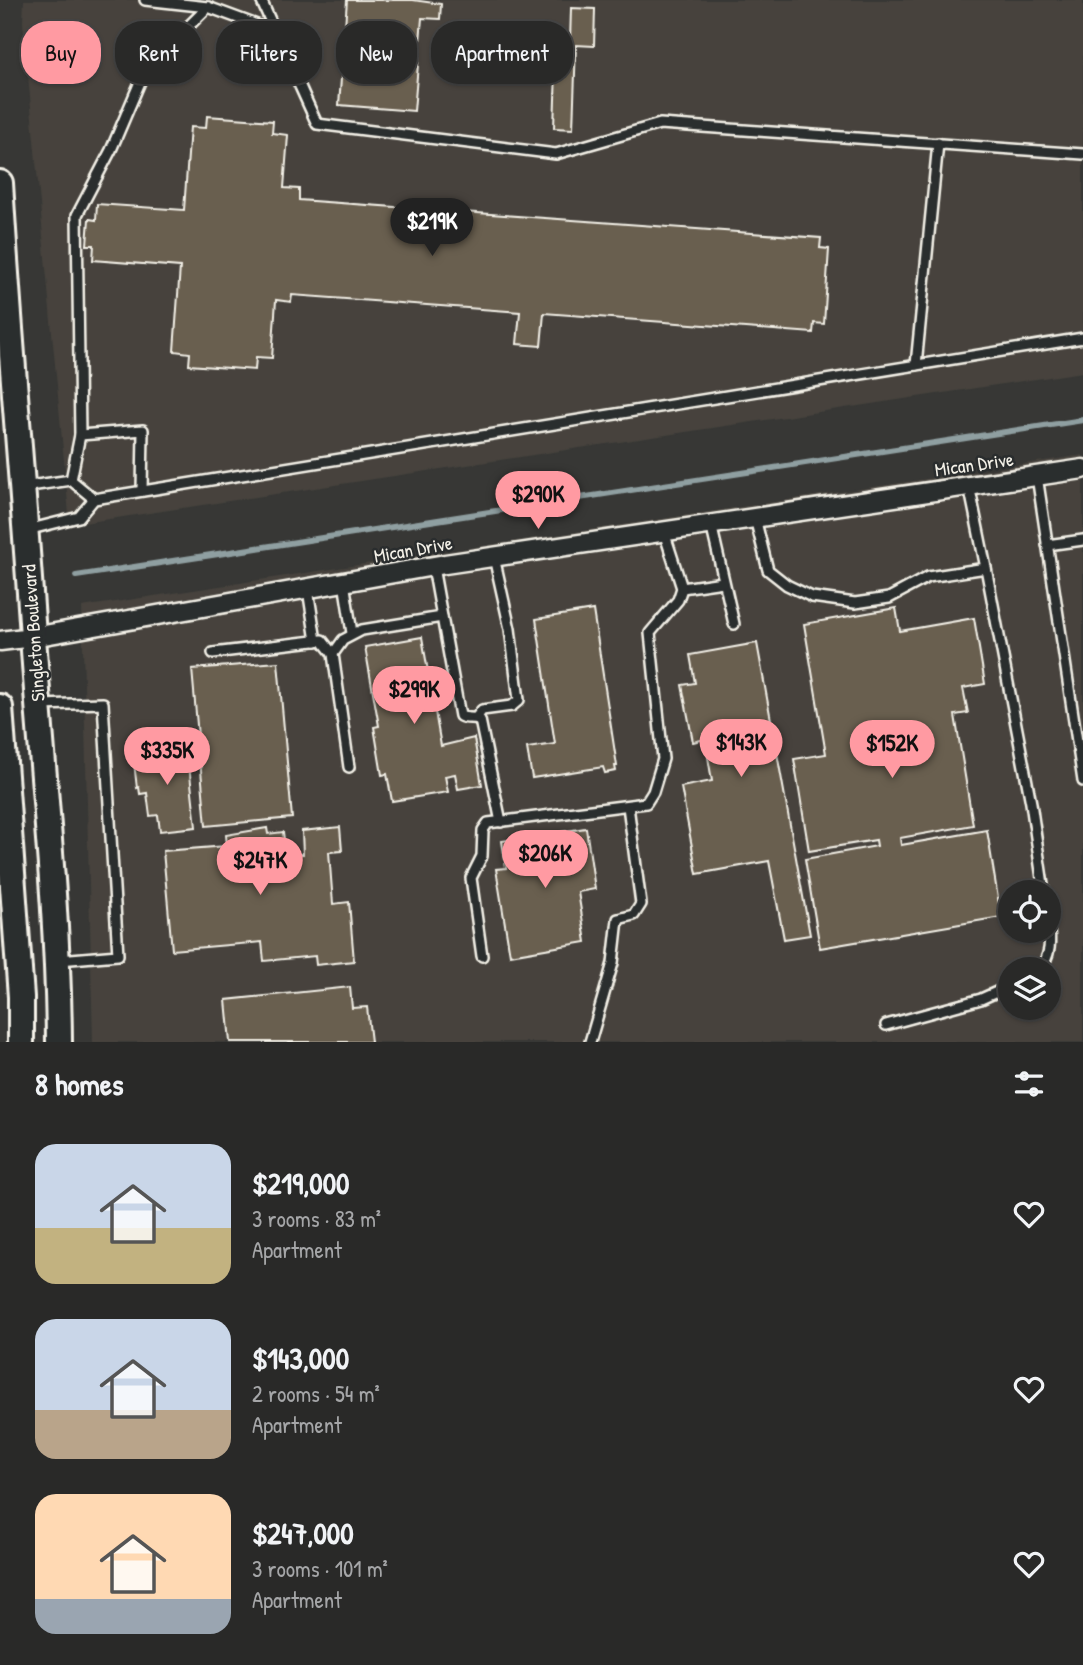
<!DOCTYPE html>
<meta charset="utf-8">
<style>
body{margin:0;font-family:"Patrick Hand",sans-serif;background:#353534;color:#f1f3f6;height:100vh;display:flex;flex-direction:column;font-size:26px;white-space:nowrap}
*{box-sizing:border-box;margin:0}
p{font-size:23px;color:#a5a6a8}
.icon{flex:none;width:38px;height:38px;fill:none;stroke:currentColor;stroke-width:2;stroke-linecap:round;stroke-linejoin:round}
.map{position:relative;height:1042px;overflow:hidden}
.details{display:flex;flex-direction:column;background:#292928;flex:1}
.details>*{flex:none}
.guide{position:absolute;left:21px;top:21px;width:700px;height:63px;display:flex;gap:14px}
.tools{position:absolute;left:998px;top:880px;display:grid;gap:14px}
.tools a{display:grid;place-items:center;width:63px;height:63px;border-radius:50%;background:#292928;box-shadow:0 2px 5px #0004,0 0 0 2px #454545;font-size:35px}
.price{position:absolute;translate:-50% -60px;padding:0 16px;border-radius:24px;background:#ff9aa2;color:#111;font-size:23px;line-height:46px;filter:drop-shadow(0 2px 4px #0008)}
.price::after{content:'';position:absolute;left:50%;top:42px;width:21px;height:16px;margin-left:-10px;background:inherit;clip-path:polygon(0 0,100% 0,50% 100%)}
.price.on{background:#222;color:#fff}
ul{padding:0;list-style:none}
li{display:flex;align-items:center;gap:21px;height:175px;padding:0 35px}
li span{display:grid;place-items:center;flex:none;width:196px;height:140px;border-radius:21px;color:#555}
li>.icon{margin-inline-start:auto}
span .icon{width:84px;height:84px;fill:#fffc;stroke-width:1}
li b{font-size:30px}
h2{display:flex;justify-content:space-between;align-items:center;height:84px;padding:0 35px;font-size:30px}
.pill{padding:0 24px;border-radius:28px;background:#292928;box-shadow:0 2px 5px #0004,0 0 0 2px #454545;font-size:24px;line-height:63px}
.pill.on{background:#ff9aa2;color:#111}
.map>svg:first-child{display:block}
.built{fill:#46433d;fill-rule:evenodd}
.lines{fill:none;stroke-linecap:round;stroke-linejoin:round}
.stream{stroke:#8f9fa1;stroke-width:6}
.building{fill:#695e50;stroke:#f4f1e8;stroke-width:2}
.lane-casing{stroke:#f4f1e8;stroke-width:14}
.street-casing{stroke:#f4f1e8;stroke-width:23}
.secondary-casing{stroke:#f4f1e8;stroke-width:30}
.lane{stroke:#2a2d2e;stroke-width:9}
.street{stroke:#2a2d2e;stroke-width:18}
.secondary{stroke:#2a2d2e;stroke-width:24}
.labels{text-anchor:middle;stroke-width:5;stroke-linejoin:round;paint-order:stroke}
.street-label{font-size:19px;fill:#f4f1e8;stroke:#2a2d2e}
</style>
<div class="map">
<svg width="1083" height="1042" viewBox="0 0 1083 1042">
<rect width="100%" height="100%" fill="#373735"/>
<filter id="ink" filterUnits="userSpaceOnUse"><feTurbulence type="fractalNoise" baseFrequency=".0143" numOctaves="2"/><feDisplacementMap in="SourceGraphic" scale="14" xChannelSelector="R" yChannelSelector="G"/><feConvolveMatrix kernelMatrix="1 2 1 2 8 2 1 2 1" color-interpolation-filters="sRGB"/></filter>
<g filter="url(#ink)">
<g class="built">
<polygon points="24,0 1083,0 1083,372 70,525 23,22"/>
<path d="M1083,455V1042H93L82,607ZM1010,892H1048V931H1010ZM1010,970H1048V1008H1010Z"/>
</g>
<g class="lines">
<polyline class="stream" points="76,576 1083,420"/>
</g>
<g class="building">
<polygon points="347,0 413,0 441,4 440,19 422,18 414,111 339,105"/>
<polygon points="571,8 595,9 594,46 576,45 573,129 554,128 557,42 570,42"/>
<polygon points="207,116 273,121 272,133 288,135 284,188 299,189 299,200 821,238 820,248 829,249 824,324 814,323 813,333 544,313 541,346 517,344 520,312 292,295 291,302 276,300 272,358 256,357 255,370 189,365 190,353 174,351 180,267 93,260 94,245 87,245 89,219 96,220 97,204 184,210 190,127 206,128"/>
<polygon points="896,608 900,631 974,618 985,684 963,688 968,713 955,715 973,825 900,838 901,845 987,830 1001,917 820,948 805,859 877,846 876,840 809,851 794,759 826,754 804,624"/>
<polygon points="593,610 617,766 615,766 616,771 605,773 603,767 532,778 527,748 555,744 536,619"/>
<polygon points="422,637 441,746 474,738 482,785 458,789 455,774 445,776 448,792 392,801 387,774 382,775 374,727 379,726 365,647"/>
<polygon points="757,643 810,935 784,939 769,861 697,874 681,787 712,781 705,739 693,742 682,685 695,683 690,655"/>
<polygon points="278,662 292,818 206,826 192,669"/>
<polygon points="187,748 196,827 160,831 158,815 150,816 147,793 140,794 139,787 137,788 133,754"/>
<polygon points="340,827 342,851 329,852 333,904 349,902 354,961 316,965 315,956 264,961 262,942 172,950 163,851 227,846 226,835 267,828 268,834 283,832 286,855 303,854 302,831"/>
<polygon points="586,828 595,889 578,892 586,942 510,955 496,869 506,868 502,841"/>
<polygon points="350,987 352,1008 367,1007 371,1042 230,1042 226,1000"/>
</g>
<g class="lines">
<g class="lane-casing">
<g id="lane">
<polyline points="145,0 208,7 276,32"/>
<polyline points="261,0 317,124 556,154 660,124 1083,154"/>
<polyline points="916,365 938,143"/>
<polyline points="80,435 143,430 142,491"/>
<polyline points="1037,476 1083,781"/>
<polyline points="71,480 80,435 77,215 111,150 146,68 208,7"/>
<polyline points="23,487 71,480 94,499"/>
<polyline points="755,518 768,570 787,585 812,597 855,603 889,598 928,577 986,568 969,485"/>
<polyline points="711,524 734,624"/>
<polyline points="27,530 79,517 94,499 1083,338"/>
<polyline points="1047,545 1083,540"/>
<path d="M433,567L460,716C467,720 473,716 480,720L501,822"/>
<polyline points="986,568 1031,803 1044,892"/>
<polyline points="344,582 352,633"/>
<polyline points="682,588 723,582"/>
<polyline points="308,589 316,641"/>
<polyline points="213,653 322,640 333,654"/>
<polyline points="40,705 103,703 118,955 59,960"/>
<polyline points="476,718 482,710 512,706 519,700 510,629 494,557"/>
<polyline points="349,767 333,654 343,640 362,630 442,617"/>
<polyline points="482,956 471,878 482,856 483,830 488,823 646,803 653,792 663,759 650,633 678,600 682,588 664,532"/>
<path d="M1039,970C1051,956 1051,941 1048,923"/>
<polyline points="886,1025 981,999 1010,986"/>
<polyline points="590,1042 613,963 618,919 634,915 641,904 628,806"/>
</g>
</g>
<g class="street-casing">
<polyline id="street" points="0,641 33,637 445,564 1083,469"/>
</g>
<g class="secondary-casing">
<g id="secondary">
<path d="M0,183C9,334 23,485 33,636C42,771 58,906 59,1042"/>
<polyline points="0,707 21,997 21,1042"/>
</g>
</g>
<use href="#lane" class="lane"/>
<use href="#street" class="street"/>
<use href="#secondary" class="secondary"/>
</g>
</g>
<g class="labels">
<g class="street-label">
<text transform="translate(974 464) rotate(-8)" y="7">Mican Drive</text>
<text transform="translate(413 549) rotate(-10)" y="7">Mican Drive</text>
<text transform="translate(33 633) rotate(-94)" y="7">Singleton Boulevard</text>
</g>
</g>
</svg>
<div class="tools">
<a><svg class="icon" aria-label="locate" viewBox="0 0 24 24"><circle cx="12" cy="12" r="6"/><path d="M12 2v4M12 18v4M2 12h4M18 12h4"/></svg></a>
<a><svg class="icon" aria-label="layers" viewBox="0 0 24 24"><path d="M12 4l9 5-9 5-9-5zM3 14l9 5 9-5"/></svg></a>
</div>
<b class="price on" style="left:432px;top:258px">$219K</b>
<b class="price" style="left:538px;top:531px">$290K</b>
<b class="price" style="left:414px;top:726px">$299K</b>
<b class="price" style="left:741px;top:779px">$143K</b>
<b class="price" style="left:892px;top:780px">$152K</b>
<b class="price" style="left:167px;top:787px">$335K</b>
<b class="price" style="left:545px;top:890px">$206K</b>
<b class="price" style="left:260px;top:897px">$247K</b>
<div class="guide">
<a class="pill on">Buy</a>
<a class="pill">Rent</a>
<a class="pill">Filters</a>
<a class="pill">New</a>
<a class="pill">Apartment</a>
</div>
</div>
<section class="details">
<h2>8 homes<svg class="icon" aria-label="filters" viewBox="0 0 24 24"><path d="M4 7h16M4 17h16"/><circle cx="9" cy="7" r="2"/><circle cx="15" cy="17" r="2"/></svg></h2>
<ul>
<li><span style="background:linear-gradient(#c9d6e8 60%,#c2b280 0)"><svg class="icon" aria-label="home" viewBox="0 0 24 24"><path d="M3 11l9-7 9 7M6 9v11h12V9"/></svg></span><div><b>$219,000</b><p>3 rooms · 83 m²</p><p>Apartment</p></div><svg class="icon" aria-label="heart" viewBox="0 0 24 24"><path d="M12 20l-8-8c-3-5 5-10 8-4 3-6 11-1 8 4z"/></svg></li>
<li><span style="background:linear-gradient(#c9d6e8 65%,#b9a48a 0)"><svg class="icon" aria-label="home" viewBox="0 0 24 24"><path d="M3 11l9-7 9 7M6 9v11h12V9"/></svg></span><div><b>$143,000</b><p>2 rooms · 54 m²</p><p>Apartment</p></div><svg class="icon" aria-label="heart" viewBox="0 0 24 24"><path d="M12 20l-8-8c-3-5 5-10 8-4 3-6 11-1 8 4z"/></svg></li>
<li><span style="background:linear-gradient(#ffd9b3 75%,#9aa5b1 0)"><svg class="icon" aria-label="home" viewBox="0 0 24 24"><path d="M3 11l9-7 9 7M6 9v11h12V9"/></svg></span><div><b>$247,000</b><p>3 rooms · 101 m²</p><p>Apartment</p></div><svg class="icon" aria-label="heart" viewBox="0 0 24 24"><path d="M12 20l-8-8c-3-5 5-10 8-4 3-6 11-1 8 4z"/></svg></li>
</ul>
</section>
